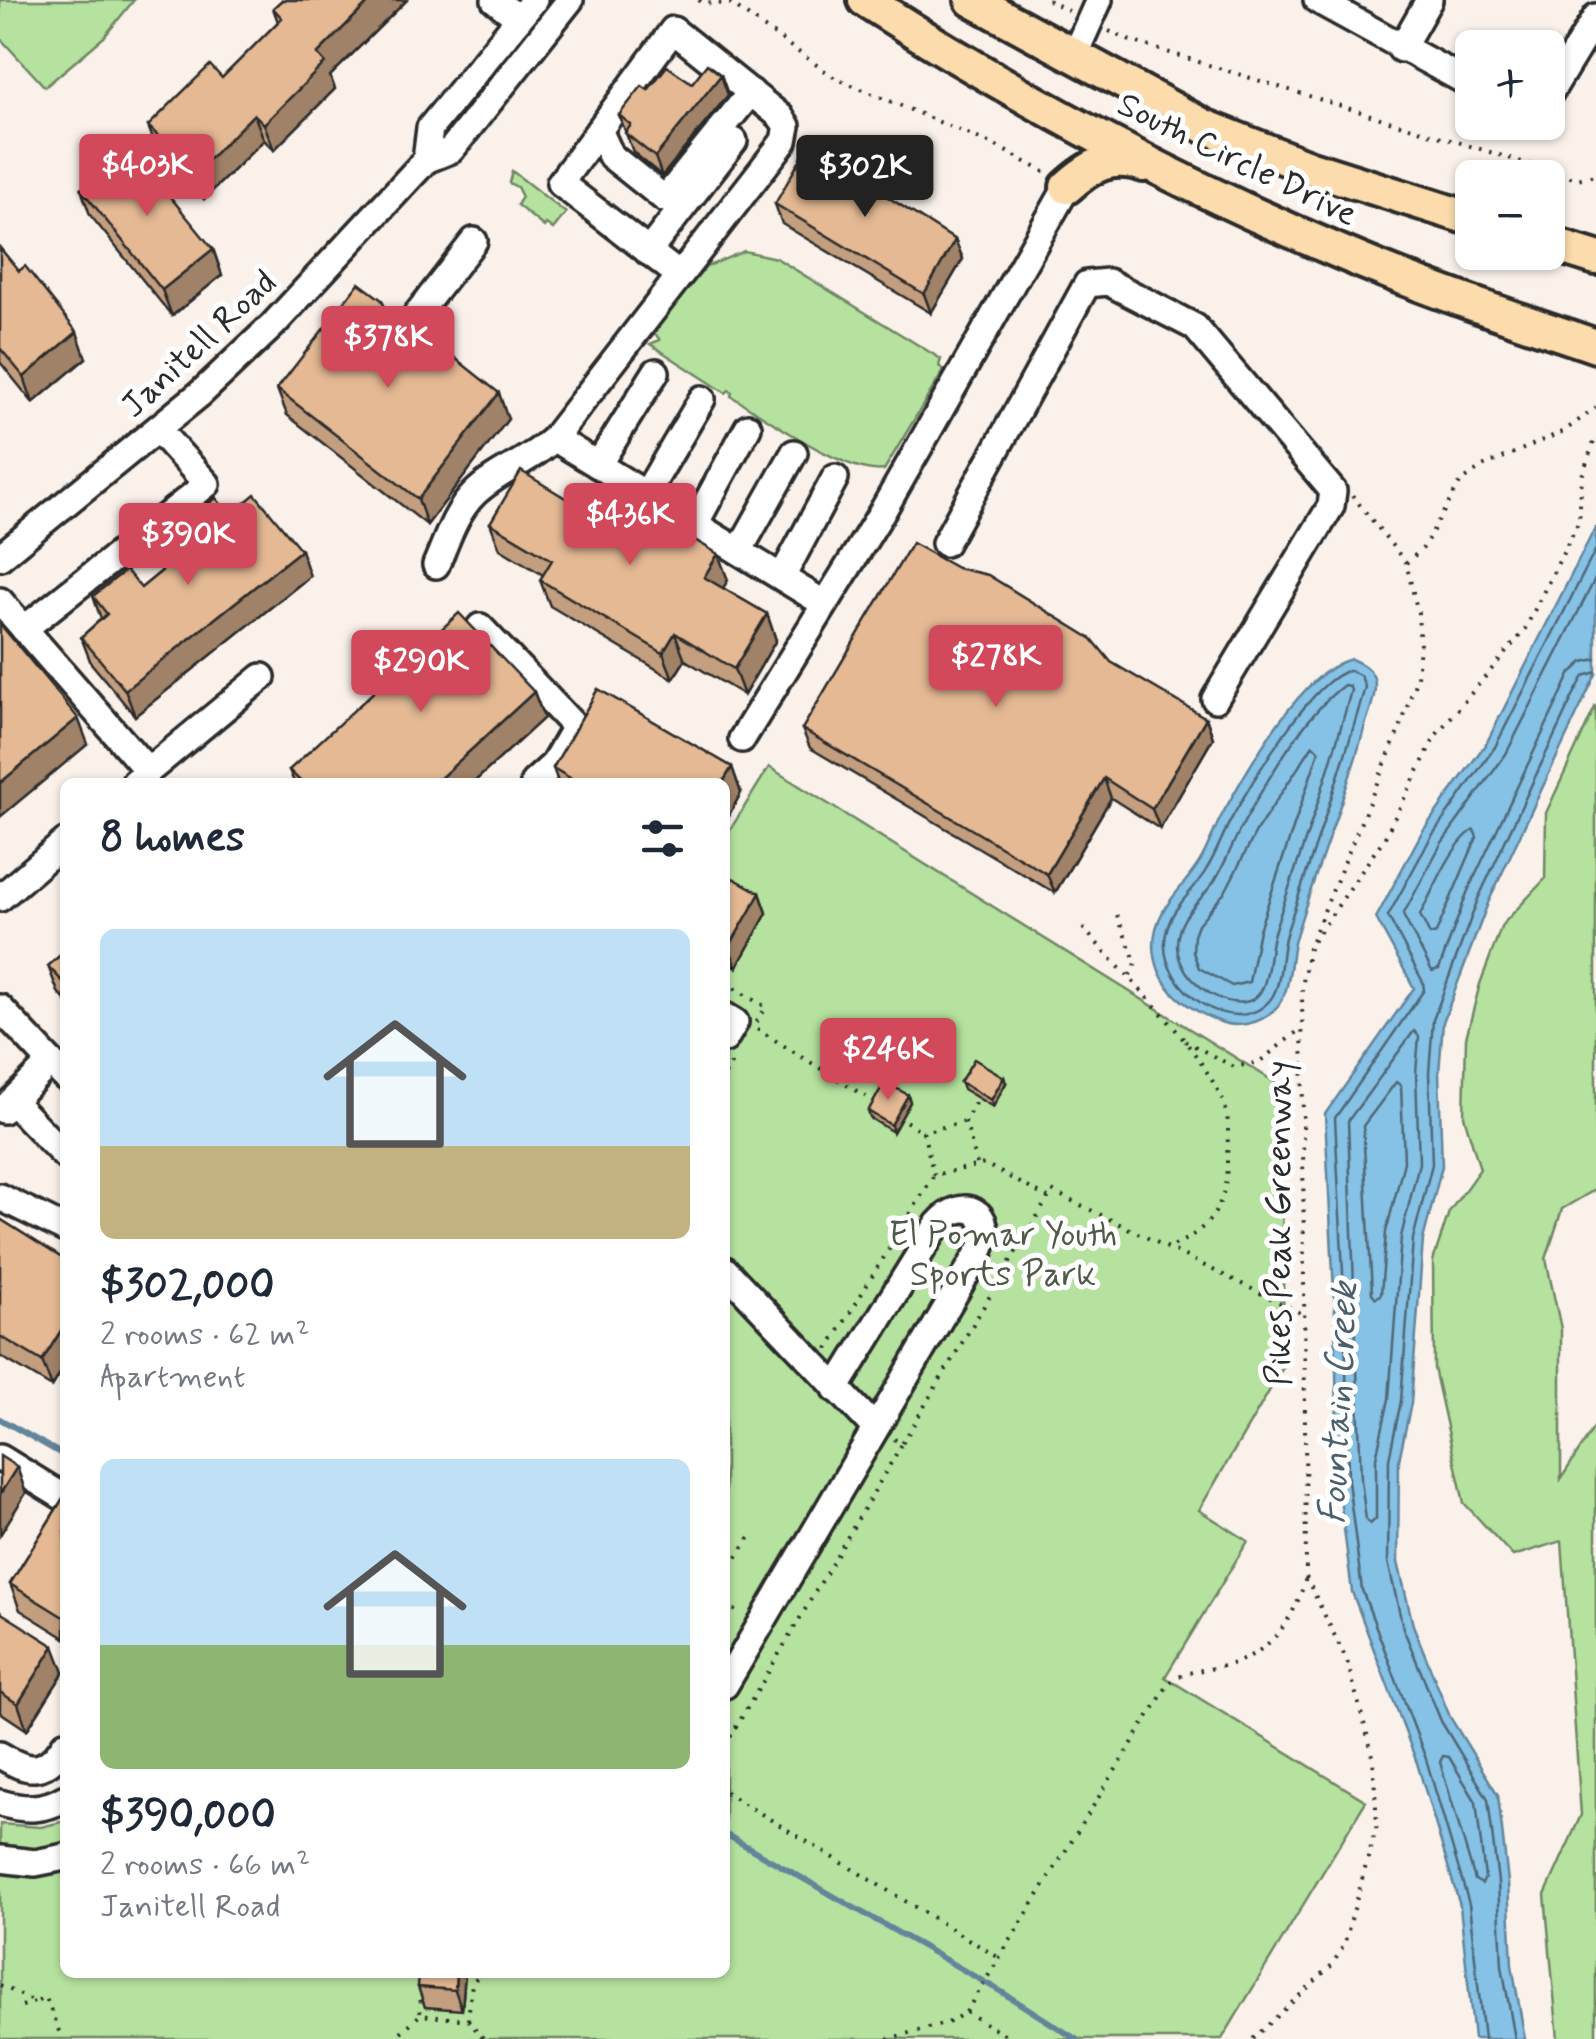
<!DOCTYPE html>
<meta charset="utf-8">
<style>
body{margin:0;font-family:Mynerve,sans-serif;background:#f6f6f7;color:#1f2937;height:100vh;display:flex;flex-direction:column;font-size:38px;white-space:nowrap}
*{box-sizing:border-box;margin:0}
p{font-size:32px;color:#747a83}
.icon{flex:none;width:55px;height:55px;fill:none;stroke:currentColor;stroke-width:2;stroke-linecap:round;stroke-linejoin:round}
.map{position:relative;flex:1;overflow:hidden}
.sheet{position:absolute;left:60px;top:778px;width:670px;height:1200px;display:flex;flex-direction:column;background:#fff;border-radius:15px;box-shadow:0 2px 8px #0004}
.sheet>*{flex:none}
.buttons{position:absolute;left:1455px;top:30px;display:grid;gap:20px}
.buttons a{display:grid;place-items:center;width:110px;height:110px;border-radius:15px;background:#fff;box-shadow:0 2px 8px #0004;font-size:50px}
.price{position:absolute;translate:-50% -85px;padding:0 22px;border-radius:10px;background:#d1495b;color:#fff;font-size:32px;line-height:65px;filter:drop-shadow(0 2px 5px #0008)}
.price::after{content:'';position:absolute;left:50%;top:60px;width:30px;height:22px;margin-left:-15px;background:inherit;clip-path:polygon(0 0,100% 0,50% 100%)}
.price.on{background:#222;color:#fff}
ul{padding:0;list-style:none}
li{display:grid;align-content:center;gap:20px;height:530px;padding:0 40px}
li span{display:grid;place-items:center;height:310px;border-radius:15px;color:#555}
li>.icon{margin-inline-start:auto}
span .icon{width:180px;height:180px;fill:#fffc;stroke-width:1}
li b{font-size:42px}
h2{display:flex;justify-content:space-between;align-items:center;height:120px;padding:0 40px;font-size:42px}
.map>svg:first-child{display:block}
.green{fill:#b5e29f;stroke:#708665;stroke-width:2.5}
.water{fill:#86c1e6;stroke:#62859b;stroke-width:2.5}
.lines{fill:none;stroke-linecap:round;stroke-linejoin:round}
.shore{stroke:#4f6776;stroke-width:2.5}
.stream{stroke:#62859b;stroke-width:6}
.minor-casing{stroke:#2b2b2b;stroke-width:32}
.major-casing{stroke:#2b2b2b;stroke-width:40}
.path{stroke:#2b2b2b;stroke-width:4;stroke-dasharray:2.5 8;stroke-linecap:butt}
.minor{stroke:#fff;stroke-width:25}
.major{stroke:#fcdcac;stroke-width:32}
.wall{fill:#c49f7f;stroke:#2b2b2b;stroke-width:2.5}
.shaded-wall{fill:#a08268;stroke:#2b2b2b;stroke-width:2.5}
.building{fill:#e4b994;stroke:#2b2b2b;stroke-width:2.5}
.labels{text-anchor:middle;stroke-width:10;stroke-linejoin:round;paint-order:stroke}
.street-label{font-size:35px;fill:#2b2b2b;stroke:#fff}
.park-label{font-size:35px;fill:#4e5948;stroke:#fff}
.water-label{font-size:38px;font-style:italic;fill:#4b606c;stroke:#fff}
</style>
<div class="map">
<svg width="1596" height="2039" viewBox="0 0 1596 2039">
<rect width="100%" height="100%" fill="#faf1ea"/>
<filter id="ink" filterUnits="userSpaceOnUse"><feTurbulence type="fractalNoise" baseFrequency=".01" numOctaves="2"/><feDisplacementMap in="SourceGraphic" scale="20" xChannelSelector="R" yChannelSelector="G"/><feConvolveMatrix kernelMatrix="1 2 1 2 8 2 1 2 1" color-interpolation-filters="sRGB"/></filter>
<g filter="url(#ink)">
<g class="green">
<polygon points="0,0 134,0 104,37 45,87 0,38"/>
<polygon points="512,171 566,213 553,229 546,224 544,227 517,205 522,197 517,187 509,183"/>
<path d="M744,251L776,258L941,359L939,366L944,370L884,470C847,476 764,416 731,396L732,392L729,390L726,393L650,344L660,340L653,331L706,267Z"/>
<polygon points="1596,705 1596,1189 1562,1209 1546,1259 1561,1329 1561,1479 1596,1424 1596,2039 1558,2039 1545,1895 1581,1815 1562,1541 1513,1556 1464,1503 1434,1368 1433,1261 1449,1212 1480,1169 1464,1116 1466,1038 1480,984 1502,925 1545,879 1546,813"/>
<polygon points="769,767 1281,1086 1284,1366 1199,1510 1248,1541 1165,1677 1366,1801 1222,2039 0,2039 0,1824 41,1827 65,1821 65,1972 725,1972 725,838"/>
</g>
<g class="water">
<polygon points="1596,526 1596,674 1488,903 1443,1022 1439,1073 1442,1166 1423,1240 1411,1403 1399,1460 1398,1562 1413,1625 1450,1717 1498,1795 1508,1882 1512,1965 1525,2039 1474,2039 1460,1906 1417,1763 1352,1592 1338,1482 1335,1313 1325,1114 1414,988 1376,918 1422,832 1487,742"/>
<path d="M1351,659C1363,664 1375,671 1375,685C1376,698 1367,717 1364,729C1345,800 1316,868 1295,939C1289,961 1292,993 1274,1010C1260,1024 1236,1029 1218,1021C1184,1007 1155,986 1154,945C1154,908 1183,890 1200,861C1209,846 1214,829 1223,813C1248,768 1301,672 1351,659Z"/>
</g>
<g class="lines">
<g class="shore">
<polyline points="1596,577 1506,754 1441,844 1403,915 1432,971 1439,969 1467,893 1571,673 1583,662 1596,659"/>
<path d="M1350,670L1361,676L1365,687C1342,771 1313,852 1286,934C1280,953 1283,984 1270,1000C1235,1041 1161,990 1165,941C1167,909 1192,895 1206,870C1217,853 1223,833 1233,816C1253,780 1312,679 1350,670Z"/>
<path d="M1344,685L1349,686L1351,690C1330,771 1302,850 1275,929C1268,948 1271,971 1262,989C1245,1024 1176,985 1177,944C1178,915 1201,902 1215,880C1226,863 1232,844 1242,826C1266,782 1304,715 1344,685Z"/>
<polygon points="1313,745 1319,751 1259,930 1249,982 1232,986 1199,968 1193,952 1194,935 1198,924 1225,892 1257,830"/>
<path d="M1474,830L1477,837L1436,933L1430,935L1420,915C1432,893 1453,841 1474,830Z"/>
<polygon points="1414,1031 1419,1036 1416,1073 1419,1163 1401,1237 1389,1399 1376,1458 1376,1519 1370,1524 1366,1520 1361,1480 1348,1121"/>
<polygon points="1396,1082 1401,1086 1404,1162 1386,1232 1381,1294 1376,1298 1372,1293 1363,1126"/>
<polygon points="1443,1756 1449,1757 1476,1802 1485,1878 1482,1884 1475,1880 1440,1762"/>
<polyline points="1484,2039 1469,1904 1426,1759 1362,1590 1348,1481 1345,1312 1335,1118 1424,990 1423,982 1388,916 1431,837 1495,747 1596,549"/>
<polyline points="1515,2039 1502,1966 1498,1882 1488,1799 1441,1721 1403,1628 1388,1562 1389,1459 1401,1401 1413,1239 1432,1164 1429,1073 1433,1020 1478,899 1573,696 1584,676 1596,672"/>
</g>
<g class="stream">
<polyline points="0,1419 65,1456"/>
<polyline points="725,1834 1000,1991 1076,2039"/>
</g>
<g class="minor-casing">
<g id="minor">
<polyline points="495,0 519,19"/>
<polyline points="1317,0 1472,85"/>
<polyline points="1401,49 1429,0"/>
<polyline points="1073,58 1099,0"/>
<polyline points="1548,96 1596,17"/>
<polyline points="599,130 611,156 665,199 751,92"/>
<polyline points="426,160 430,128 534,0"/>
<polyline points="648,252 734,141"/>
<polyline points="407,327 474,241"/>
<polyline points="554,438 825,604"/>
<polyline points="598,465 656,372"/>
<polyline points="646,494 702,399"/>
<polyline points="695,524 748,427"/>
<polyline points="945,543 1087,284 1108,282 1195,327 1333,491 1331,506 1215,699"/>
<polyline points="739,551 794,453"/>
<polyline points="0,557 201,393 272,326 426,160 451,150 570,0"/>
<path d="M436,565C447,540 455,513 474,494C497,471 531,461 554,438L784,141L787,126L780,116L673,30L560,183L679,275"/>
<polyline points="782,577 835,478"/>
<polyline points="0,601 148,771"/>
<polyline points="480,627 575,727 553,765 534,782"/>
<polyline points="24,629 207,484 158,430"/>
<polyline points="742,739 885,507 1067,187"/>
<polyline points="135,782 262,677"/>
<polyline points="0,898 65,842"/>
<polyline points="0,1008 65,1077"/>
<polyline points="725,1016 735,1022 725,1039"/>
<polyline points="12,1101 65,1156"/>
<polyline points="3,1110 51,1062"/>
<polyline points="0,1197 65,1229"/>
<polyline points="725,1270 875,1428"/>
<polyline points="0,1458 65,1498"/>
<path d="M725,1685L981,1249C996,1213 964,1194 938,1224L836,1389"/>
<path d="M0,1755C29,1773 45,1775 65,1744"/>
<path d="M0,1803C24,1810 43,1811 65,1798"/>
<polyline points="0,1859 35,1863 65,1857"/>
</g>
</g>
<g class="major-casing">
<g id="major">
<path d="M865,0C1016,97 1174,182 1340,252C1423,288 1510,317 1596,346"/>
<polyline points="972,0 1204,126 1308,167 1472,219"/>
<path d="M1067,187C1091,165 1111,154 1144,165"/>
<polyline points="1548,243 1596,258"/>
</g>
</g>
<g class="path">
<polyline points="699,0 702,3 731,4 835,78 996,146 1048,174"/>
<polyline points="1048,0 1069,11"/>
<polyline points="1109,31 1128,40 1577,179 1596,175"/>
<polyline points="1406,563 1423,548 1460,483 1482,467 1564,431 1596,408"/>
<polyline points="1117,915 1136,963 1128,979"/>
<path d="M1083,928C1128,979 1195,1040 1223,1101C1231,1117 1227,1144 1227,1162C1226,1209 1210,1230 1166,1249"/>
<polyline points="1312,940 1402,723 1417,677 1420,646 1418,613 1406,563 1352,495"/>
<polyline points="725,983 766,1007 756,1023"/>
<polyline points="757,1029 876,1103"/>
<polyline points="1185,1041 1234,1067 1259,1062 1302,1028"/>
<polyline points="725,1075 735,1057"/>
<polyline points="897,1116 923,1132"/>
<polyline points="977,1164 965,1121 980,1094"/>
<polyline points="934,1175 923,1132 963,1122"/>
<polyline points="828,1349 934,1175 985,1164 1048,1198 1052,1191 1303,1314"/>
<polyline points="894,1439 902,1444 1048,1198"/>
<polyline points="725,1575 750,1537"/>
<polyline points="725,1604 741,1614"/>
<polyline points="725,1746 902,1444"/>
<polyline points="725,1792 1001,1959"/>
<polyline points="0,1985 35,2002 46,1998 62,2039"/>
<polyline points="22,2006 35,2002"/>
<polyline points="966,2012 1013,2039"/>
<polyline points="420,2013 421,1992"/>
<polyline points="468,2020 472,1982 483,1972"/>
<polyline points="393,2039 420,2015 468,2020 484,2039"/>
<path d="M887,2039L950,2022L966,2012L1168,1685C1182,1671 1200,1671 1219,1667C1267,1658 1294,1622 1306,1577"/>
<polyline points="1253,2039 1332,1965 1344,1945 1377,1825 1373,1756 1347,1661 1306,1577 1302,987 1309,948 1385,837 1436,735 1524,631 1579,521 1582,476 1596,436"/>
</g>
<use href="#minor" class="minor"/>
<use href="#major" class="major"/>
</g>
<g class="wall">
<polygon points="282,0 407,0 330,76 335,89 274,150 264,140 204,199 158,152 148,126 222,78 278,22 273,8"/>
<polygon points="721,75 728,95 662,176 633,152 619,115 648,90 692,83"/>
<polygon points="81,189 213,249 222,275 172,316 90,215"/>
<polygon points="775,204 955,240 963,259 931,313 782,224"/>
<polygon points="0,248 86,358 33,403 0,362"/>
<polygon points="387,313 508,419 427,525 287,415 277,389"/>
<polygon points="582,508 728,580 723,588 767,614 776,640 744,695 685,660 673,679 550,606 540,580 543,575 500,549 490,523"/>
<polygon points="230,515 310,576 135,716 91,663 81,637 101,619 93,596 141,588 191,547 183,525"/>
<polygon points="598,689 732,767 741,793 725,822 725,782 558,782 553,768"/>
<polygon points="534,692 544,718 474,782 294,782 289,770"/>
<polygon points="1206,718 1213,738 1160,829 1111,798 1055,893 810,748 802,729"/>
<polygon points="725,892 760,893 767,913 737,967 725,960"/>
<polygon points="65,951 65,1000 58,992 48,966"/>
<polygon points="960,1082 1006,1083 993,1107 963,1089"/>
<polygon points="908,1095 910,1102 893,1132 870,1118 868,1111"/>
<polygon points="0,1219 65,1260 65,1365 52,1387 0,1356"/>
<polygon points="65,1495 65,1638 20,1610 10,1584"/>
<polygon points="0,1612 64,1672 27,1730 0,1712"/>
<polygon points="465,1972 462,2010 425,2007 418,1987"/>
</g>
<g class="shaded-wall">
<polygon points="371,0 407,0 330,76 335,89 274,150 264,124 317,54"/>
<polygon points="721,75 728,95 662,176 655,157"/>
<polygon points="254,114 264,140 204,199 195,173"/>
<polygon points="955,240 963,259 931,313 924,294"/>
<polygon points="213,249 222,275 172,316 162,290"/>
<polygon points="77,332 86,358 33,403 24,377"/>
<polygon points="499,393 508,419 427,525 418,499"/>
<polygon points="301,550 310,576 135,716 125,690"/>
<polygon points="718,554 728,580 714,603 704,577"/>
<polygon points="767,614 776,640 744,695 734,669"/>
<polygon points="675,633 685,660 673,679 663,653"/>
<polygon points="534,692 544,718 474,782 436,782"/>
<polygon points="78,718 88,744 0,817 0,783"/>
<polygon points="1206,718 1213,738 1160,829 1152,809"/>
<polygon points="732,767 741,793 725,822 725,782 723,782"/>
<polygon points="1104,778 1111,798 1055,893 1047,874"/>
<polygon points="760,893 767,913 737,967 729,947"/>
<polygon points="1004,1077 1006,1083 993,1107 991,1100"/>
<polygon points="908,1095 910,1102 893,1132 891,1125"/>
<polygon points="65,1324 65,1365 52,1387 42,1361"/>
<polygon points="17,1467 26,1493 0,1535 0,1494"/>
<polygon points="54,1646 64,1672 27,1730 18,1704"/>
<polygon points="456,1972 465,1972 462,2010 455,1990"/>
</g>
<g class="building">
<polygon points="282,0 371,0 317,54 325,63 264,124 254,114 195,173 148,126 210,65 222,78 282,18 273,8"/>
<polygon points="707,64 721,75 655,157 625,133 631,125 619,115 642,86 648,90 667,66 692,83"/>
<polygon points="808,146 955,240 924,294 775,204"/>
<polygon points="131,149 213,249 162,290 81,189"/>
<polygon points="0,248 19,271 25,266 77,332 24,377 0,348"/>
<polygon points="359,283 382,300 387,313 402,316 499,393 418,499 277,389"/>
<polygon points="521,471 582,508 598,482 718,554 704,577 767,614 734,669 675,633 663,653 540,580 552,560 490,523"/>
<polygon points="255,494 301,550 125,690 81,637 107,614 93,596 126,570 141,588 197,542 183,525 216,498 230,515"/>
<polygon points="912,543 957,568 988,575 1092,639 1111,662 1206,718 1152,809 1104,778 1047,874 802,729"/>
<polygon points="459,613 534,692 436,782 301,782 289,770"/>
<polygon points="0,624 78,718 0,783"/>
<polygon points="598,689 732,767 723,782 577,782 553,768"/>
<polygon points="733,878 760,893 729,947 725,945 725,892"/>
<polygon points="65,951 65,984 48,966"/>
<polygon points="974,1059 1004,1077 991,1100 960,1082"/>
<polygon points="885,1082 908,1095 891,1125 868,1111"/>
<polygon points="0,1219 65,1260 65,1324 42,1361 0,1336"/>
<polygon points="0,1456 17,1467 0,1494"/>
<polygon points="65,1495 65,1618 10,1584"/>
<polygon points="0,1612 54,1646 18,1704 0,1692"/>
<polygon points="419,1972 456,1972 455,1990 418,1987"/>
</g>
</g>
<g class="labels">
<g class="street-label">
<text transform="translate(1238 158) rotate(26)" y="12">South Circle Drive</text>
<text transform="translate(198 343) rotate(-43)" y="12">Janitell Road</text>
<text transform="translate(1278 1223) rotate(-90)" y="12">Pikes Peak Greenway</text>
</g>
<g class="park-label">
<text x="1003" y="1245">El Pomar Youth<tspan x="1003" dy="40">Sports Park</tspan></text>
</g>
<g class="water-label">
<text transform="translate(1337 1403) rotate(-87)" y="13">Fountain Creek</text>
</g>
</g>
</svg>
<div class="buttons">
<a>+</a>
<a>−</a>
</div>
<b class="price" style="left:147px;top:219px">$403K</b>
<b class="price on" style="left:865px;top:220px">$302K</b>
<b class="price" style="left:388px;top:391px">$378K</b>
<b class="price" style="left:630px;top:568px">$436K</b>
<b class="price" style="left:188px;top:588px">$390K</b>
<b class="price" style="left:996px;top:710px">$278K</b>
<b class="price" style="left:421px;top:715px">$290K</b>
<b class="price" style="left:888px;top:1103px">$246K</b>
<section class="sheet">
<h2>8 homes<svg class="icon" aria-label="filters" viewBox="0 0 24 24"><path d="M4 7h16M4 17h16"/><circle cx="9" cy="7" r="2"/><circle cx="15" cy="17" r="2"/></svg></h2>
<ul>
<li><span style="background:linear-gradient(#bfe0f5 70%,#c2b280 0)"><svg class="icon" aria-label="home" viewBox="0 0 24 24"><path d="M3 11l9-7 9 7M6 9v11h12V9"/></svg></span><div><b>$302,000</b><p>2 rooms · 62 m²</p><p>Apartment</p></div></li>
<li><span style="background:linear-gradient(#bfe0f5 60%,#8fb573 0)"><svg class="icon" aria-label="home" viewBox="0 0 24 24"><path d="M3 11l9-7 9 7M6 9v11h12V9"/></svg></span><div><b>$390,000</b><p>2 rooms · 66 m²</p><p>Janitell Road</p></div></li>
</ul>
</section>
</div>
